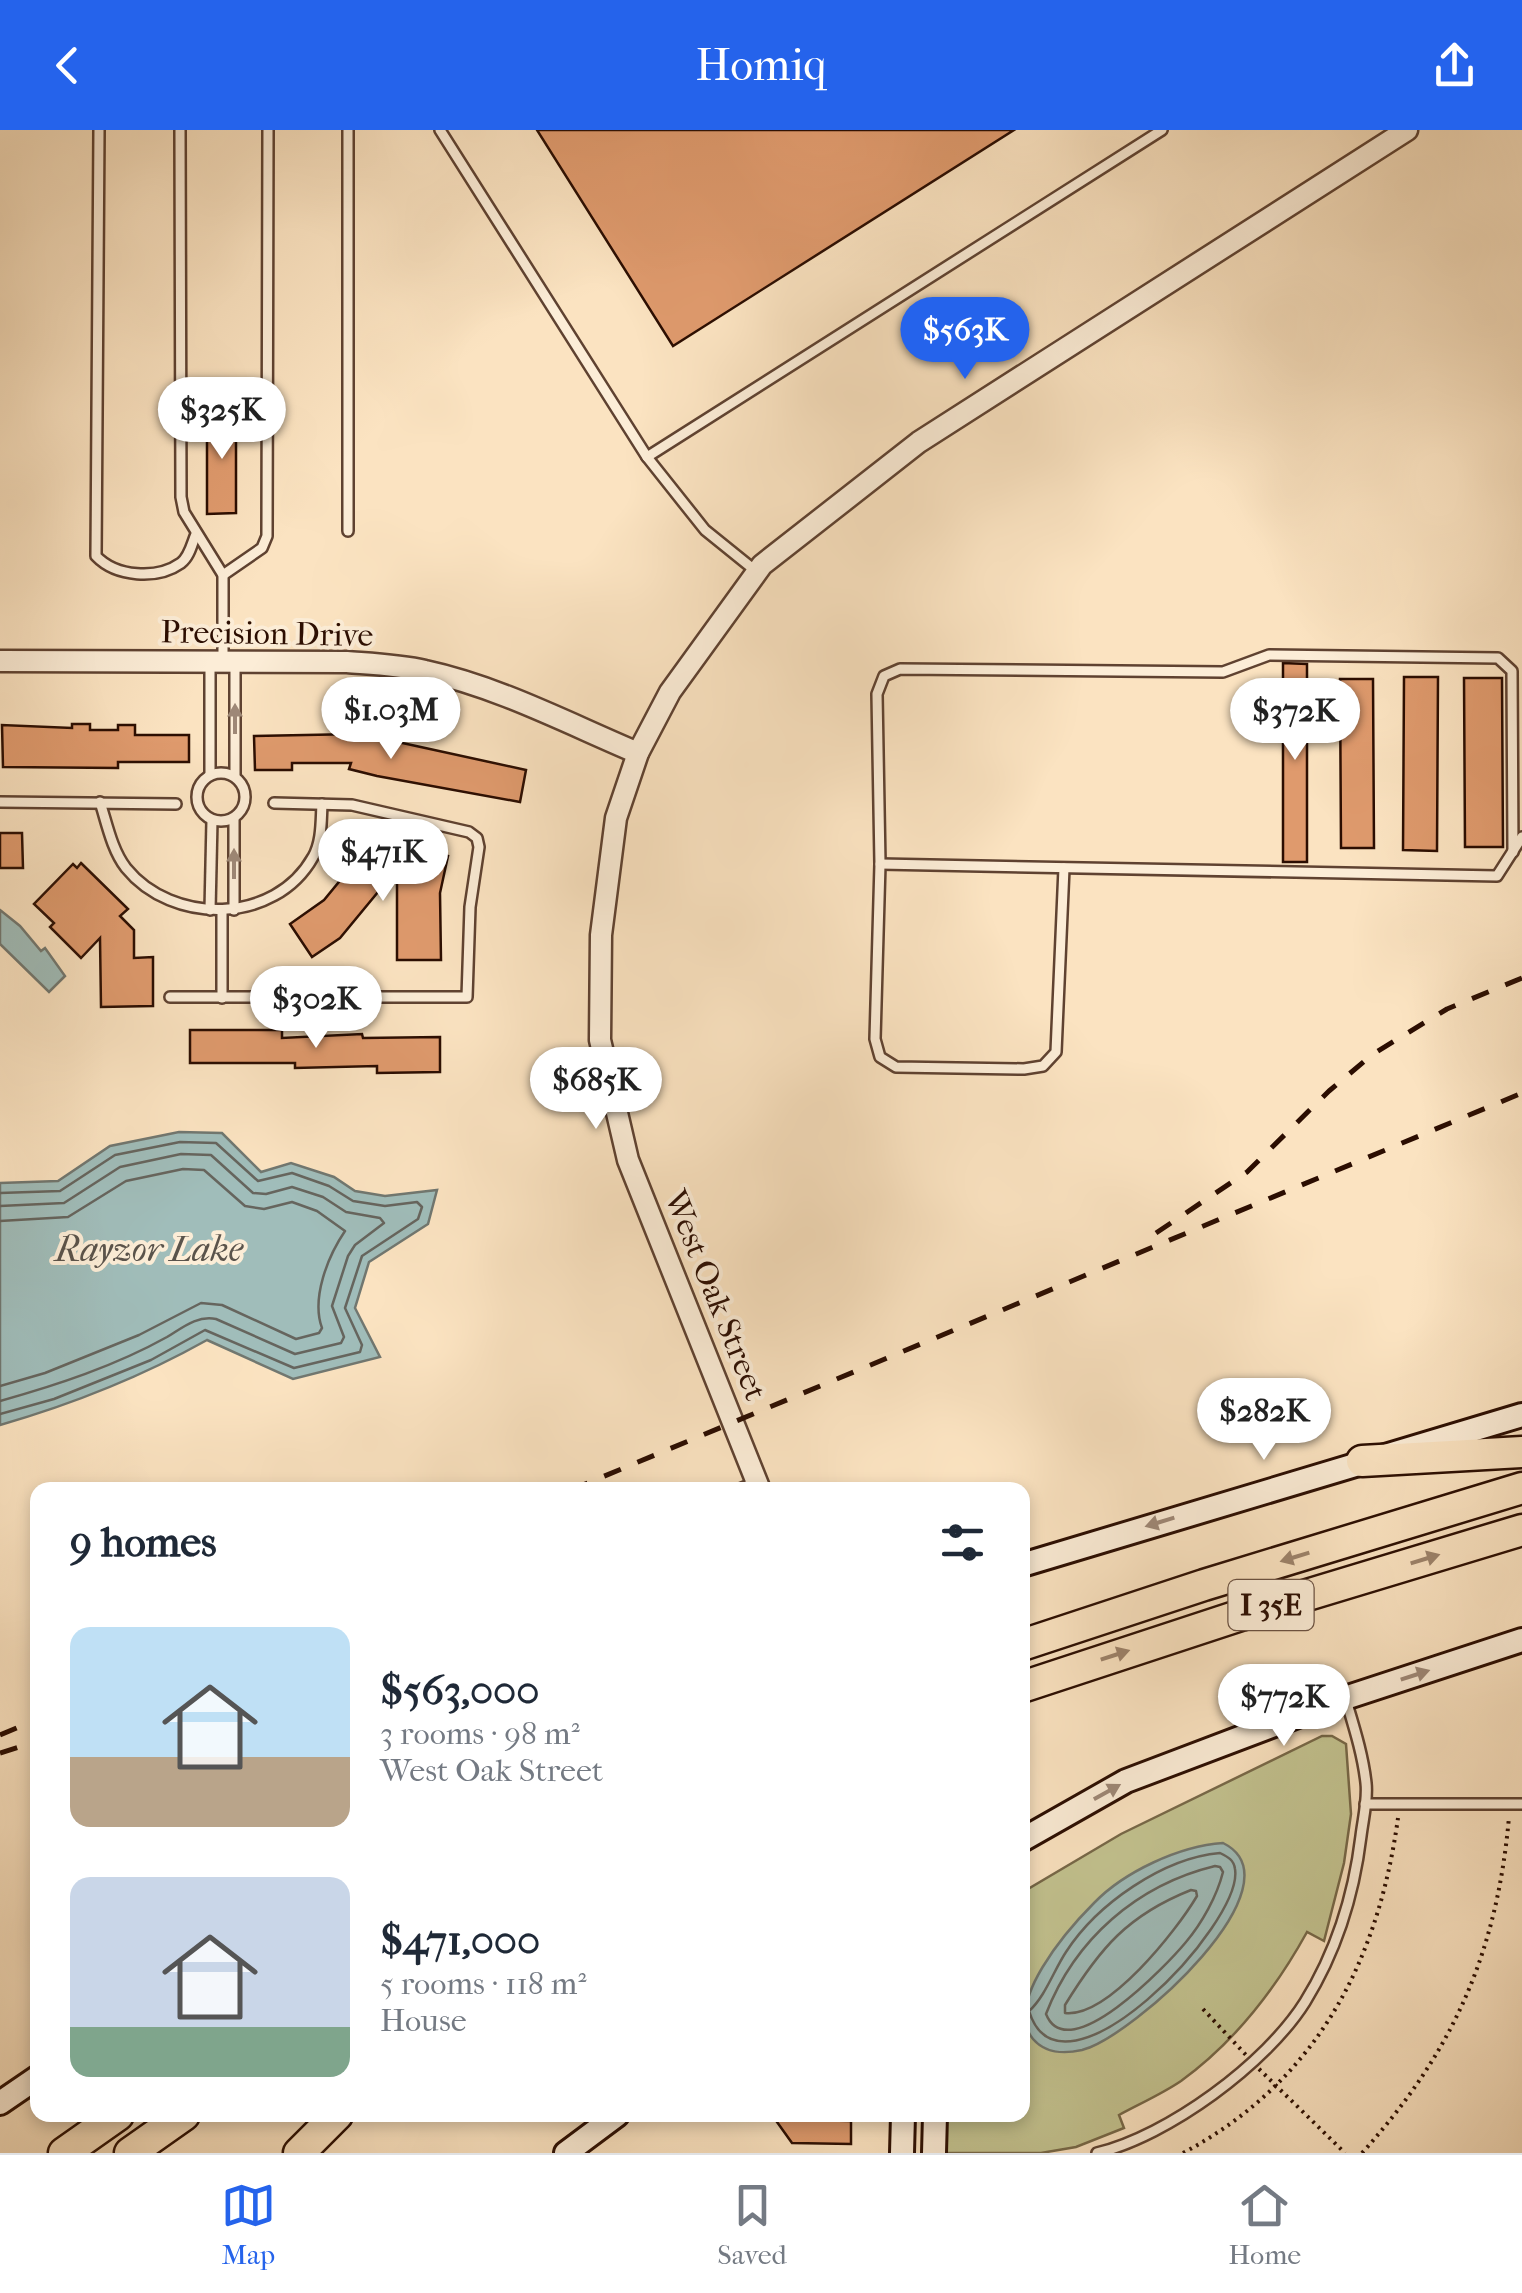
<!DOCTYPE html>
<meta charset="utf-8">
<style>
body{margin:0;font-family:"IM FELL French Canon",serif;background:#f2f2f3;color:#1f2937;height:100vh;display:flex;flex-direction:column;font-size:38px;white-space:nowrap}
*{box-sizing:border-box;margin:0}
p{font-size:32px;color:#747a83}
.icon{flex:none;width:55px;height:55px;fill:none;stroke:currentColor;stroke-width:2;stroke-linecap:round;stroke-linejoin:round}
.map{position:relative;flex:1;overflow:hidden}
.details{position:absolute;left:30px;top:1352px;width:1000px;height:640px;display:flex;flex-direction:column;background:#fff;border-radius:20px;box-shadow:0 5px 15px #0003}
.details>*{flex:none}
.price{position:absolute;translate:-50% -85px;padding:0 22px;border-radius:35px;background:#fff;color:#222;font-size:32px;line-height:65px;filter:drop-shadow(0 2px 5px #0008)}
.price::after{content:'';position:absolute;left:50%;top:60px;width:30px;height:22px;margin-left:-15px;background:inherit;clip-path:polygon(0 0,100% 0,50% 100%)}
.price.active{background:#2563eb;color:#fff}
ul{padding:0;list-style:none}
li{display:flex;align-items:center;gap:30px;height:250px;padding:0 40px}
li span{display:grid;place-items:center;flex:none;width:280px;height:200px;border-radius:20px;color:#555}
li>.icon{margin-inline-start:auto}
span .icon{width:120px;height:120px;fill:#fffc;stroke-width:1}
li b{font-size:42px}
h2{display:flex;justify-content:space-between;align-items:center;height:120px;padding:0 40px;font-size:42px}
header{display:flex;justify-content:space-between;align-items:center;height:130px;padding:0 40px;background:#2563eb;color:#fff;font-size:45px;font-weight:600}
.tab-bar{display:flex;justify-content:space-around;align-items:center;height:140px;border-top:2px solid #e0e1e3;background:#fff;font-size:28px;color:#747a83}
.tab-bar a{display:grid;justify-items:center;gap:5px}
.tab-bar .active{color:#2563eb}
.map>svg:first-child{display:block}
.green{fill:#c3c390;stroke:#776848;stroke-width:2.5}
.water{fill:#a0bdba;stroke:#717770;stroke-width:2.5}
.lines{fill:none;stroke-linecap:round;stroke-linejoin:round}
.shore{stroke:#66655e;stroke-width:2.5}
.building{fill:#df9a6d;stroke:#2b0d01;stroke-width:2.5}
.service-casing{stroke:#5f4231;stroke-width:14}
.tertiary-casing{stroke:#5f4231;stroke-width:25}
.secondary-casing{stroke:#2b0d01;stroke-width:28}
.motorway-casing{stroke:#2b0d01;stroke-width:35}
.path{stroke:#2b0d01;stroke-width:4;stroke-dasharray:2.5 5;stroke-linecap:butt}
.service{stroke:#fcedd7;stroke-width:9}
.tertiary{stroke:#fcedd7;stroke-width:20}
.secondary{stroke:#fcedd7;stroke-width:22}
.motorway{stroke:#fbe3c1;stroke-width:30}
.rail{stroke:#2b0d01;stroke-width:5;stroke-dasharray:18 18;stroke-linecap:butt}
.oneway{fill:#9e8877}
.oneway2{fill:#9d836b}
.labels{text-anchor:middle;stroke-width:8;stroke-linejoin:round;paint-order:stroke}
.shield{fill:#fcedd7;stroke:#6a5041;stroke-width:2.5}
.shield-label{font-size:30px;font-weight:bold;fill:#2b0d01}
.street-label{font-size:32px;fill:#2b0d01;stroke:#fcedd7}
.water-label{font-size:35px;font-style:italic;fill:#5a534b;stroke:#fcedd7}
</style>
<header><svg class="icon" aria-label="back" viewBox="0 0 24 24"><path d="M15 5l-7 7 7 7"/></svg>Homiq<svg class="icon" aria-label="share" viewBox="0 0 24 24"><path d="M12 15V3M7 8l5-5 5 5M5 13v7h14v-7"/></svg></header>
<div class="map">
<svg width="1522" height="2023" viewBox="0 0 1522 2023">
<rect width="100%" height="100%" fill="#fbe3c1"/>
<filter id="stains"><feTurbulence type="fractalNoise" baseFrequency=".002" numOctaves="4"/><feColorMatrix values="0 0 0 0 .2 0 0 0 0 .09 0 0 0 0 .02 0 0 0 .5 -.17"/></filter>
<radialGradient id="worn" r=".72"><stop offset=".6" stop-color="#630" stop-opacity="0"/><stop offset="1" stop-color="#630" stop-opacity=".3"/></radialGradient>
<path class="green" d="M1322,1606H1332L1346,1614L1351,1684L1344,1733L1324,1811L1307,1802C1275,1860 1236,1911 1181,1951C1162,1964 1139,1974 1119,1985L1124,1998L1076,2017L1041,2023H934V1985H1022L1023,1762L1121,1704Z"/>
<g class="water">
<polygon points="0,780 20,796 41,821 45,818 65,846 49,862 0,814"/>
<path d="M179,1002L222,1003L261,1042L291,1033L334,1047L355,1061L385,1066L437,1060L428,1094L369,1132L355,1178L380,1227L293,1249L207,1210C141,1247 73,1274 0,1295V1053L58,1051L110,1016Z"/>
<path d="M1223,1713C1304,1753 1133,1907 1082,1920C1064,1924 1046,1924 1033,1909C1003,1873 1068,1799 1094,1773C1124,1742 1179,1716 1223,1713Z"/>
</g>
<g class="lines">
<g class="shore">
<polyline points="0,1063 60,1061 115,1025 180,1012 216,1013 258,1051 292,1043 329,1056 353,1071 385,1076 417,1072 422,1077 418,1089 362,1126 345,1178 362,1215 360,1222 294,1238 205,1200 151,1230 54,1269 0,1284"/>
<path d="M0,1076L64,1073L120,1037L181,1024L211,1025L253,1063L266,1064L292,1057L323,1067L346,1082L380,1088L384,1093L355,1115L348,1126L332,1176L344,1207L341,1213L295,1224L216,1189C197,1185 182,1198 167,1207C115,1236 57,1255 0,1271"/>
<path d="M0,1091L68,1087L126,1051L183,1039L204,1040L245,1076L264,1079L292,1072L317,1081L345,1101C328,1126 311,1168 322,1198L319,1203L296,1209L222,1175L201,1173L139,1205L45,1243L0,1256"/>
<path d="M1220,1723C1228,1727 1234,1730 1235,1739C1244,1794 1061,1985 1029,1881C1045,1867 1054,1840 1066,1822C1097,1774 1163,1728 1220,1723Z"/>
<path d="M1215,1736L1220,1737L1223,1742C1217,1766 1202,1793 1186,1812C1167,1835 1068,1939 1046,1884C1075,1809 1137,1755 1215,1736Z"/>
<path d="M1191,1760L1196,1761L1197,1766C1177,1800 1108,1888 1065,1883V1875C1100,1818 1128,1785 1191,1760Z"/>
</g>
</g>
<g class="building">
<polygon points="537,0 1014,0 673,216"/>
<polygon points="236,279 236,383 207,384 207,280"/>
<polygon points="1283,533 1307,534 1307,732 1283,732"/>
<polygon points="1404,547 1438,547 1437,721 1403,720"/>
<polygon points="1464,548 1502,548 1503,717 1465,717"/>
<polygon points="1340,549 1373,549 1374,718 1341,718"/>
<polygon points="72,594 90,594 90,600 118,600 118,595 135,595 135,605 189,605 189,632 118,632 118,638 3,637 2,595 72,598"/>
<polygon points="357,598 376,601 375,607 526,640 520,672 377,646 349,639 351,633 292,633 292,640 255,640 254,606 356,604"/>
<polygon points="0,703 22,703 23,738 0,738"/>
<polygon points="363,715 411,736 414,719 448,726 440,763 441,830 397,830 397,739 340,808 312,827 290,794 324,770 343,747 348,750"/>
<polygon points="81,733 128,779 120,786 134,800 134,828 153,827 153,876 101,877 100,808 81,828 50,797 54,793 34,774 73,734 77,738"/>
<polygon points="190,900 282,900 282,908 362,904 363,908 440,907 440,942 377,943 377,936 295,938 295,933 190,933"/>
<polygon points="772,1985 798,1985 802,1990 851,1991 851,2014 792,2013"/>
</g>
<g class="lines">
<g class="service-casing">
<g id="service">
<path d="M99,0L96,426C116,447 157,450 181,433C190,426 192,413 196,404"/>
<polyline points="180,0 181,367 184,382 223,445 223,531"/>
<polyline points="348,0 348,401"/>
<polyline points="440,0 647,327 705,400 757,442"/>
<polyline points="647,327 1162,0"/>
<polyline points="223,445 262,418 267,406 268,0"/>
<polyline points="235,532 235,647"/>
<polyline points="210,533 210,645"/>
<circle cx="221" cy="667" r="24"/>
<polyline points="0,672 176,674"/>
<path d="M100,672C107,694 112,720 126,738C172,795 275,795 313,727C322,712 321,691 322,674"/>
<polyline points="234,688 234,780"/>
<polyline points="880,734 1497,746 1522,707"/>
<polyline points="1064,738 1056,922 1043,936 1024,939 896,937 880,927 875,909 880,734 877,564 884,546 900,539 1223,542 1269,525 1498,528 1512,541 1513,722"/>
<polyline points="210,780 212,690"/>
<polyline points="222,781 222,868"/>
<polyline points="170,867 467,867 470,777 479,717 477,708 469,702 352,675 274,673"/>
<polyline points="737,1360 757,1352"/>
<polyline points="1365,1674 1522,1674"/>
<path d="M1097,2023C1168,2006 1266,1934 1305,1872C1336,1822 1354,1764 1361,1706C1363,1689 1368,1670 1366,1653C1363,1625 1354,1597 1346,1570"/>
</g>
</g>
<g class="tertiary-casing">
<g id="tertiary">
<path d="M0,531L347,532C373,534 400,535 425,541C499,557 569,594 638,623"/>
<polyline points="760,1360 628,1030 600,910 601,805 616,688 638,623 670,562 762,435 919,312 1407,0"/>
</g>
</g>
<g class="secondary-casing">
<g id="secondary">
<polyline points="1022,1435 1522,1285"/>
<polyline points="1022,1710 1126,1651 1345,1568 1522,1510"/>
<polyline points="0,1973 38,1947"/>
<polyline points="566,2023 617,1985"/>
<polyline points="902,2023 903,1985"/>
<polyline points="934,2023 935,1985"/>
</g>
</g>
<g class="motorway-casing">
<g id="motorway">
<polyline points="1362,1331 1522,1322"/>
<polyline points="1022,1515 1204,1455 1522,1358"/>
<polyline points="1022,1557 1241,1485 1522,1400"/>
<polyline points="64,2023 118,1985"/>
<polyline points="130,2023 184,1985"/>
<polyline points="299,2023 337,1985"/>
</g>
</g>
<g class="path">
<polyline points="1203,1879 1246,1925"/>
<polyline points="1259,1939 1345,2023"/>
<path d="M1183,2023C1316,1952 1378,1833 1398,1688"/>
<path d="M1362,2023C1453,1922 1497,1823 1509,1687"/>
</g>
<use href="#service" class="service"/>
<use href="#tertiary" class="tertiary"/>
<use href="#secondary" class="secondary"/>
<use href="#motorway" class="motorway"/>
<g class="rail">
<polyline points="1156,1103 1247,1042 1329,961 1373,924 1447,879 1522,848"/>
<polyline points="571,1360 1522,963"/>
<polyline points="0,1605 38,1589"/>
<polyline points="0,1623 38,1611"/>
</g>
</g>
<defs><path id="oneway-solid" d="M-6-.8H1V-3.2L6.5 0L1 3.2V.8H-6Z" transform="scale(2.5)"/></defs>
<g class="oneway">
<use href="#oneway-solid" transform="translate(235 589) rotate(-90)"/>
<use href="#oneway-solid" transform="translate(234 734) rotate(-90)"/>
<use href="#oneway-solid" transform="translate(1160 1392) rotate(163)"/>
<use href="#oneway-solid" transform="translate(1415 1545) rotate(-18)"/>
<use href="#oneway-solid" transform="translate(1107 1662) rotate(-29)"/>
</g>
<g class="oneway2">
<use href="#oneway-solid" transform="translate(1295 1427) rotate(163)"/>
<use href="#oneway-solid" transform="translate(1425 1429) rotate(-17)"/>
<use href="#oneway-solid" transform="translate(1115 1525) rotate(-18)"/>
</g>
<g class="labels">
<rect class="shield" x="1228.5" y="1450" width="85" height="50" rx="8"/>
<g class="shield-label">
<text x="1271" y="1485">I 35E</text>
</g>
<g class="street-label">
<text transform="translate(267 503) rotate(1)" y="11">Precision Drive</text>
<text transform="translate(716 1165) rotate(68)" y="11">West Oak Street</text>
</g>
<g class="water-label">
<text x="149" y="1131">Rayzor Lake</text>
</g>
</g>
<rect width="100%" height="100%" filter="url(#stains)"/>
<rect width="100%" height="100%" fill="url(#worn)"/>
</svg>
<b class="price active" style="left:965px;top:252px">$563K</b>
<b class="price" style="left:222px;top:332px">$325K</b>
<b class="price" style="left:391px;top:632px">$1.03M</b>
<b class="price" style="left:1295px;top:633px">$372K</b>
<b class="price" style="left:383px;top:774px">$471K</b>
<b class="price" style="left:316px;top:921px">$302K</b>
<b class="price" style="left:596px;top:1002px">$685K</b>
<b class="price" style="left:1264px;top:1333px">$282K</b>
<b class="price" style="left:1284px;top:1619px">$772K</b>
<section class="details">
<h2>9 homes<svg class="icon" aria-label="filters" viewBox="0 0 24 24"><path d="M4 7h16M4 17h16"/><circle cx="9" cy="7" r="2"/><circle cx="15" cy="17" r="2"/></svg></h2>
<ul>
<li><span style="background:linear-gradient(#bfe0f5 65%,#b9a48a 0)"><svg class="icon" aria-label="home" viewBox="0 0 24 24"><path d="M3 11l9-7 9 7M6 9v11h12V9"/></svg></span><div><b>$563,000</b><p>3 rooms · 98 m²</p><p>West Oak Street</p></div></li>
<li><span style="background:linear-gradient(#c9d6e8 75%,#7fa58c 0)"><svg class="icon" aria-label="home" viewBox="0 0 24 24"><path d="M3 11l9-7 9 7M6 9v11h12V9"/></svg></span><div><b>$471,000</b><p>5 rooms · 118 m²</p><p>House</p></div></li>
</ul>
</section>
</div>
<nav class="tab-bar">
<a class="active"><svg class="icon" aria-label="map" viewBox="0 0 24 24"><path d="M3 6l6-2 6 2 6-2v14l-6 2-6-2-6 2zM9 4v14M15 6v14"/></svg>Map</a>
<a><svg class="icon" aria-label="saved" viewBox="0 0 24 24"><path d="M7 4h10v16l-5-4-5 4z"/></svg>Saved</a>
<a><svg class="icon" aria-label="home" viewBox="0 0 24 24"><path d="M3 11l9-7 9 7M6 9v11h12V9"/></svg>Home</a>
</nav>
